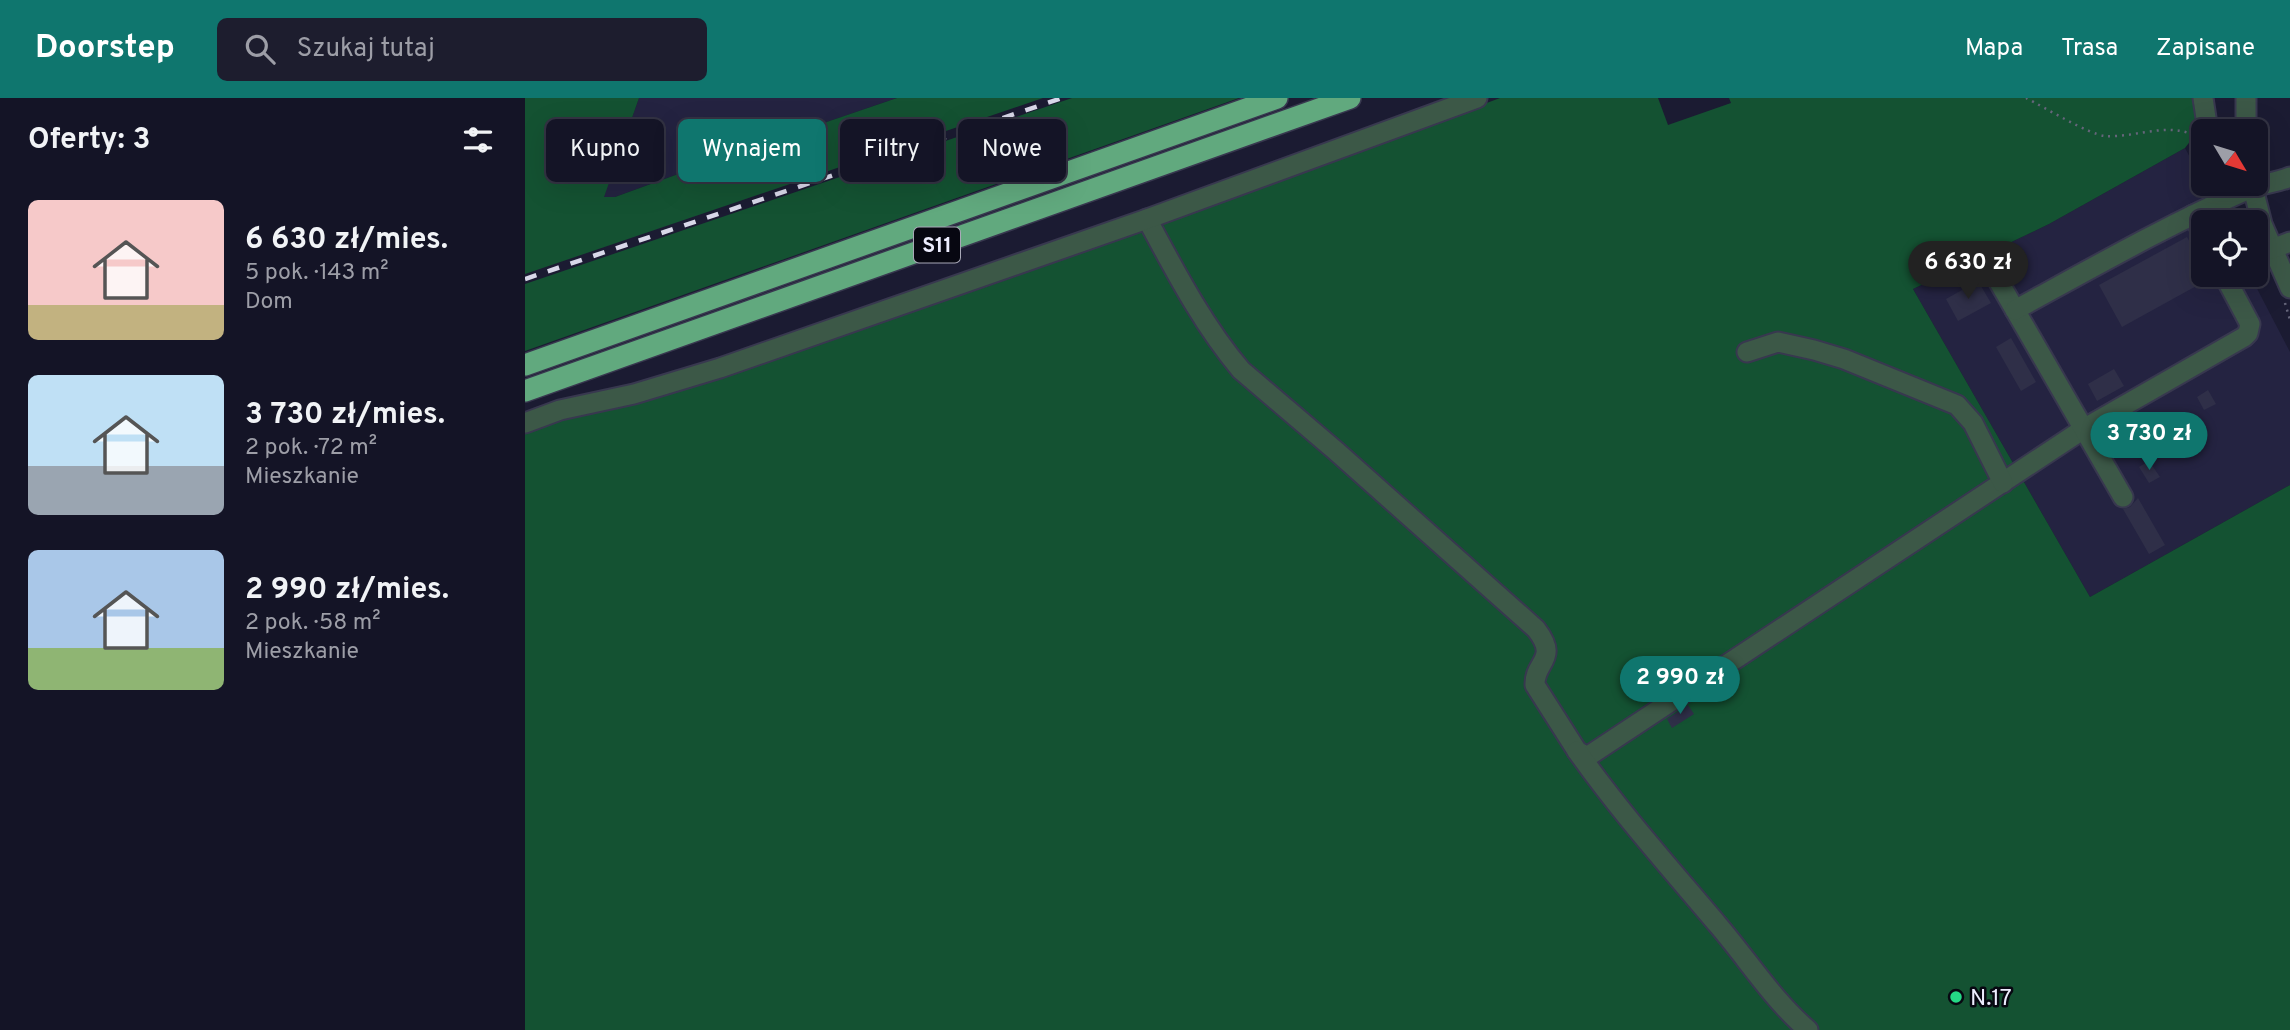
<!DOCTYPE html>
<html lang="pl">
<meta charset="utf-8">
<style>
body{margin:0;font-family:Overpass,sans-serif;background:#1d1d2e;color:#f1f3f6;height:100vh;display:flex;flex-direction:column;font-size:26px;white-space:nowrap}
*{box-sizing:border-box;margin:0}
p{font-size:23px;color:#9d9ea7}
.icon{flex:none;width:38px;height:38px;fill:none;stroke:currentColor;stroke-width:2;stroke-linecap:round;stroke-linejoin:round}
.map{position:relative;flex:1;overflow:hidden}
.details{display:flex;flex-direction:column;background:#141426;width:525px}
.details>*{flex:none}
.hud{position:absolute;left:21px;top:21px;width:665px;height:63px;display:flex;gap:14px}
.needle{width:46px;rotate:128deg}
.fabs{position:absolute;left:1666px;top:21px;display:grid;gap:14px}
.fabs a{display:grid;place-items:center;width:77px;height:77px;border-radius:10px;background:#141426;box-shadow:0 7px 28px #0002,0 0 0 2px #333343;font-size:35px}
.price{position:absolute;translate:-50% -60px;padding:0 16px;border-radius:24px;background:#0f766e;color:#fff;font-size:23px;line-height:46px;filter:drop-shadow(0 2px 4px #0008)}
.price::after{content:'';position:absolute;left:50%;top:42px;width:21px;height:16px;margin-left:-10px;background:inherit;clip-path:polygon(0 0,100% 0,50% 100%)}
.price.selected{background:#222;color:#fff}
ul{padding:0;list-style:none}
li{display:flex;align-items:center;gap:21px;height:175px;padding:0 28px}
li span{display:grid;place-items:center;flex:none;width:196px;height:140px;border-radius:10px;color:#555}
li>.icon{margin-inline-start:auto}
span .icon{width:84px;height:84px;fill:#fffc;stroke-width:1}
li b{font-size:30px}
h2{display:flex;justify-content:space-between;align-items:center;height:84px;padding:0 28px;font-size:30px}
.chip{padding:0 24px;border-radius:10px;background:#141426;box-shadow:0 7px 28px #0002,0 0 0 2px #333343;font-size:24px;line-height:63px}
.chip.selected{background:#0f766e;color:#fff}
header{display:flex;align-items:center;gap:42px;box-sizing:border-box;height:98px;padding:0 35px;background:#0f766e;color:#fff}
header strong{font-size:33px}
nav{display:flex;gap:38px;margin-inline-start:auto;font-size:24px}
.search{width:490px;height:63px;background:#1d1d2e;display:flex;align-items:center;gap:18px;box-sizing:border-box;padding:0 24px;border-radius:10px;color:#9d9ea7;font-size:26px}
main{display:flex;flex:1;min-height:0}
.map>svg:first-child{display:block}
.built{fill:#242341}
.green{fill:#145232}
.building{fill:#2f2f48}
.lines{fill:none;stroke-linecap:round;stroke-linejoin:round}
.minor-casing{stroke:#38384f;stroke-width:23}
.highway-casing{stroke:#38384f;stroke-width:24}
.path{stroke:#65657a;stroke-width:2.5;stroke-dasharray:2 5;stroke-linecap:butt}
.minor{stroke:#3c5847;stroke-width:19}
.highway{stroke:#61a97e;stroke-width:21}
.rail{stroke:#d8d8e9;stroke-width:4.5;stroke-dasharray:12 12;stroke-linecap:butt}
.poi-dot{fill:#25d886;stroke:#070711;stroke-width:2.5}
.labels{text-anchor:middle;stroke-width:5;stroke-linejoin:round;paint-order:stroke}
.shield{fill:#070711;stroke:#a8a8b7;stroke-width:2}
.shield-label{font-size:21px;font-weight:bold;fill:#ededfe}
.poi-label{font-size:23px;fill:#ededfe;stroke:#070711;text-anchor:start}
</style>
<header>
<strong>Doorstep</strong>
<div class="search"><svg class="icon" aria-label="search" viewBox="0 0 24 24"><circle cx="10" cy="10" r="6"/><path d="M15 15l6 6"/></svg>Szukaj tutaj</div>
<nav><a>Mapa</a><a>Trasa</a><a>Zapisane</a></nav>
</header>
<main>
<section class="details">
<h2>Oferty: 3<svg class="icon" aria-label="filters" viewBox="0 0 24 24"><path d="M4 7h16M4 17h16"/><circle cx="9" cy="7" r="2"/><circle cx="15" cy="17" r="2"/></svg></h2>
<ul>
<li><span style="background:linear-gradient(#f6c9c9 75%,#c2b280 0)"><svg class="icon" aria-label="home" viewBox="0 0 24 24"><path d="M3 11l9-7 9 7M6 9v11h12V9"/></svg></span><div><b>6 630 zł/mies.</b><p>5 pok. · 143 m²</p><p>Dom</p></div></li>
<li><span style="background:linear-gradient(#bfe0f5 65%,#9aa5b1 0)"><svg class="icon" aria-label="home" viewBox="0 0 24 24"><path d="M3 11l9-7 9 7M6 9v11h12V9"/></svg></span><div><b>3 730 zł/mies.</b><p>2 pok. · 72 m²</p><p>Mieszkanie</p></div></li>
<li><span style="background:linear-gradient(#a9c7e8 70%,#8fb573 0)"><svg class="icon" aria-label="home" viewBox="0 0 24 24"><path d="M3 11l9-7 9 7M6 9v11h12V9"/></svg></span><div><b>2 990 zł/mies.</b><p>2 pok. · 58 m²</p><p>Mieszkanie</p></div></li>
</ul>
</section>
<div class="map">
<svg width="1765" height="932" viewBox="0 0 1765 932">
<rect width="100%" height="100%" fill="#1b1b32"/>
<g class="built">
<polygon points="114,0 372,0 222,51 90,99 78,99"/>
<polygon points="1660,50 1699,124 1678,124 1678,177 1725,177 1765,254 1765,387 1565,499 1388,191 1524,126"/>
</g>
<g class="green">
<polygon points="0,0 114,0 79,99 90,99 222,51 372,0 518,0 0,176"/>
<polygon points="547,0 714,0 0,253 0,186"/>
<polygon points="975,0 1133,0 1143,27 1206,5 1204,0 1667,0 1673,33 1660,50 1524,126 1388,191 1565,499 1765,387 1765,932 0,932 0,334 26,325 102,308 461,189 644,124"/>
</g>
<g class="building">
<polygon points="1662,139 1678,169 1678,177 1682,177 1684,181 1597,229 1574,187"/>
<polygon points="1453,183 1466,205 1433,223 1421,201"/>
<polygon points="1486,240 1511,284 1496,293 1471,249"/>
<polygon points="1589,271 1599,288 1572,303 1563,286"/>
<polygon points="1683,292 1691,306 1679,312 1672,299"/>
<polygon points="1624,363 1635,379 1624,385 1614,369"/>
<polygon points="1613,400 1640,447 1624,456 1598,411 1605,409"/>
<polygon points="1163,607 1169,616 1147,630 1142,621"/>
</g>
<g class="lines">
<g class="minor-casing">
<g id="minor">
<polyline points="1678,0 1683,33"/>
<polyline points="1721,0 1721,33"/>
<polyline points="1727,86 1737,126 1765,190"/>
<polyline points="1668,117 1678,136"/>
<path d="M622,121C650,173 678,227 716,272L811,353L1011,531C1035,562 1009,563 1010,587L1052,653L1059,657H1065L1560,330L1719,239L1723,235L1725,226L1699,177"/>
<polyline points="1747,151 1765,144"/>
<polyline points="1471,179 1598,399"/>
<path d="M1490,212C1567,170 1644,126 1724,91C1737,85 1752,85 1765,79"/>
<polyline points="1222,254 1253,244 1289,252 1319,261 1432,307 1448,325 1478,385"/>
<polyline points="0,325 35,312 109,296 195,270 622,121 952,0"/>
<path d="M1052,653C1095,714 1145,770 1193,827C1223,862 1248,902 1283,932"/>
</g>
</g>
<g class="highway-casing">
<g id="highway">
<polyline points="0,267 752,0"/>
<polyline points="0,293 825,0"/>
</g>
</g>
<g class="path">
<path d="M1501,0C1517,8 1565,37 1580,38C1608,40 1640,25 1666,36"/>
<polyline points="1731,45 1731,53 1737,69"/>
<polyline points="1760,205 1765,222"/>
</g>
<use href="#minor" class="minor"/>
<use href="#highway" class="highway"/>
<polyline class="rail" points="0,181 537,0"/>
</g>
<circle class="poi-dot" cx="1431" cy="899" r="7"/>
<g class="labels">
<rect class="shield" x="389" y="129.5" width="46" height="35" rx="5"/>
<g class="shield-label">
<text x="412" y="154">S11</text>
</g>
<g class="poi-label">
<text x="1445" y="907">N.17</text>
</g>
</g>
</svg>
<div class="fabs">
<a><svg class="needle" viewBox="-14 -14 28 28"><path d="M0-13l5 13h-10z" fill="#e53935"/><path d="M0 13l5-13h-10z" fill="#9d9ea7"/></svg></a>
<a><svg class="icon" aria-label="locate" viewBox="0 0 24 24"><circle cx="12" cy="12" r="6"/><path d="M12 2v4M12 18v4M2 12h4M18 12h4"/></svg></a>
</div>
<b class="price selected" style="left:1443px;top:203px">6 630 zł</b>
<b class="price" style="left:1624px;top:374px">3 730 zł</b>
<b class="price" style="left:1155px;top:618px">2 990 zł</b>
<div class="hud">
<a class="chip">Kupno</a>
<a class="chip selected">Wynajem</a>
<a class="chip">Filtry</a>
<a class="chip">Nowe</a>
</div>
</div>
</main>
